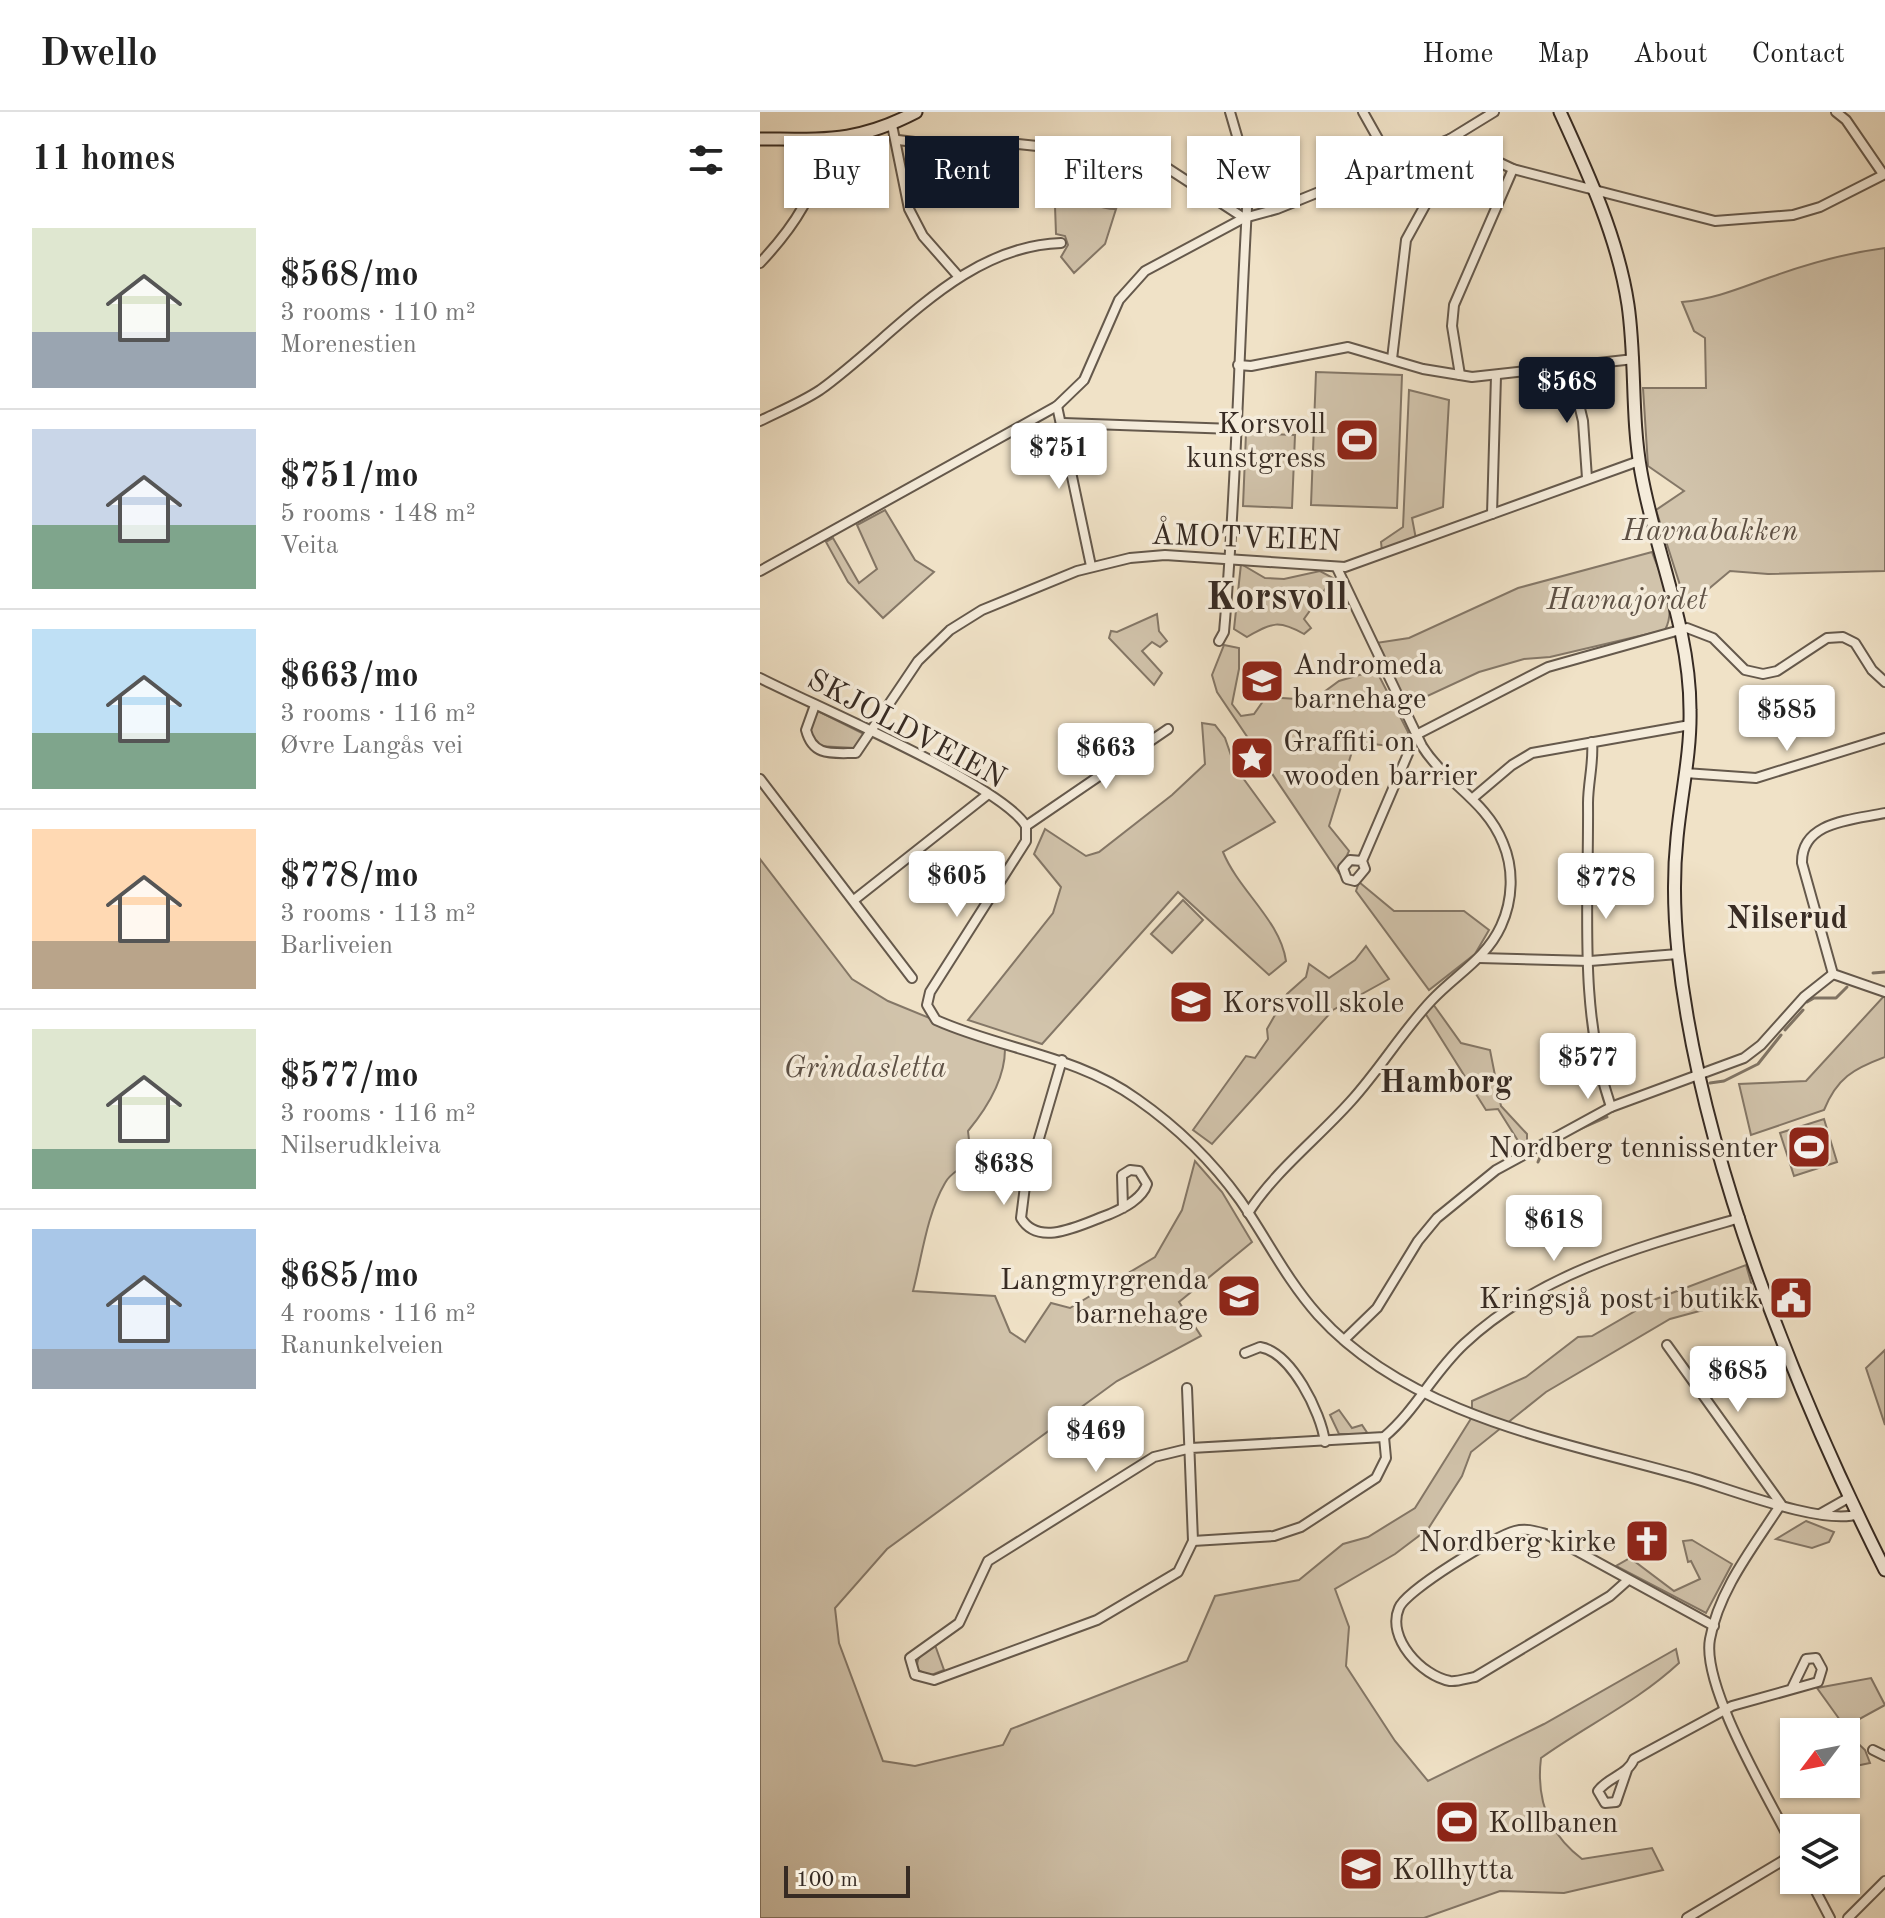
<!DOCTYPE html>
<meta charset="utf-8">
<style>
body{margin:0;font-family:"Old Standard TT",serif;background:#f6f6f6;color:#222;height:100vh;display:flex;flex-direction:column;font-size:30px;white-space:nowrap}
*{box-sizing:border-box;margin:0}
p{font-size:26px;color:#767676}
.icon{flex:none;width:44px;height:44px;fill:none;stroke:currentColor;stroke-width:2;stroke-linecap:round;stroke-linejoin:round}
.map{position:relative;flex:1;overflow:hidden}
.side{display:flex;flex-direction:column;background:#fff;width:760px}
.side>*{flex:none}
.top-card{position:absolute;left:24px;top:24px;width:760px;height:72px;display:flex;gap:16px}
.needle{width:52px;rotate:238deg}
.buttons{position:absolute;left:1020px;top:1606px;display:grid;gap:16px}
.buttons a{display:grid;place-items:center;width:80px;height:80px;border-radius:0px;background:#fff;box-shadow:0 2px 6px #0004;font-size:40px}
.scale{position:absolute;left:24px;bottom:20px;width:126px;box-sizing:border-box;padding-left:8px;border:4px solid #372b23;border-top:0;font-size:22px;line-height:28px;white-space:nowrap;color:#372b23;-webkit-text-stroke:6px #f5ecdb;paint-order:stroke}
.price{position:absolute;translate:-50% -68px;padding:0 18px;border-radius:8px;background:#fff;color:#222;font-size:26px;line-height:52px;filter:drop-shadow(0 2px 4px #0008)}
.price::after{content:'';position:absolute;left:50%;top:48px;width:24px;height:18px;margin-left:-12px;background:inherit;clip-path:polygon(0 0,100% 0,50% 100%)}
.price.on{background:#111827;color:#fff}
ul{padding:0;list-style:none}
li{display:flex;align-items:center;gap:24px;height:200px;padding:0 32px}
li+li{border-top:2px solid #e0e0e0}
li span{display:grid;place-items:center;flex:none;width:224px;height:160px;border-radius:0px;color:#555}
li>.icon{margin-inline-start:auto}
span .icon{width:96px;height:96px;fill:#fffc;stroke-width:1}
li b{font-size:34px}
h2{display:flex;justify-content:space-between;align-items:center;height:96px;padding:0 32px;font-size:34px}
.tag{padding:0 28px;border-radius:0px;background:#fff;box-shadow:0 2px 6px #0004;font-size:28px;line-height:72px}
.tag.on{background:#111827;color:#fff}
header{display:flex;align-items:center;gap:48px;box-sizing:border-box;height:112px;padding:0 40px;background:#fff;border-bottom:2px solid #e0e0e0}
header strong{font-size:38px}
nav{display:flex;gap:44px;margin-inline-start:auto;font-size:28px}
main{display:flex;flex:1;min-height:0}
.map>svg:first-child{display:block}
.green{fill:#d1c3ab;stroke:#847767;stroke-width:2}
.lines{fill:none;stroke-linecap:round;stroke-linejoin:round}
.stream{stroke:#807464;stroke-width:3}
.street-casing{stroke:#65594c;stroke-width:12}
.secondary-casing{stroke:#372b23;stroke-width:15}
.street{stroke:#f5ecdb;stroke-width:8}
.secondary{stroke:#f5ecdb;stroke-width:11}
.labels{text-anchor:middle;stroke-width:7;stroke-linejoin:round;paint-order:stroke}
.poi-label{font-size:30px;fill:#372b23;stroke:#f5ecdb;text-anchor:end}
.park-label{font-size:30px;font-style:italic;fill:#5e5145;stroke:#f5ecdb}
.street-label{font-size:30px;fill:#372b23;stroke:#f5ecdb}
.neighbourhood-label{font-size:32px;font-weight:bold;fill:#372b23;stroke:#f5ecdb}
.district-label{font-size:38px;font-weight:bold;fill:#372b23;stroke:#f5ecdb}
</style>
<header>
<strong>Dwello</strong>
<nav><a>Home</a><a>Map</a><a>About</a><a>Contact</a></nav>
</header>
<main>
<section class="side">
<h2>11 homes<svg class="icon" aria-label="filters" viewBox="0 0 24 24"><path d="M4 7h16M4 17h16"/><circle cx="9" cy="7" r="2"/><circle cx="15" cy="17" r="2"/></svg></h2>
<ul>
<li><span style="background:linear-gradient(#dfe7d0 65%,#9aa5b1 0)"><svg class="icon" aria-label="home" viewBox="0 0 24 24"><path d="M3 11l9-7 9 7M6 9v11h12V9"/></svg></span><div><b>$568/mo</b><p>3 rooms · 110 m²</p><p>Morenestien</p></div></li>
<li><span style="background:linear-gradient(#c9d6e8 60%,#7fa58c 0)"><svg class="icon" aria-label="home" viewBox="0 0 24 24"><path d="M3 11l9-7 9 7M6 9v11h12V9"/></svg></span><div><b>$751/mo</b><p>5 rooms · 148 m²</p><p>Veita</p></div></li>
<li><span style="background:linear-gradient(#bfe0f5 65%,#7fa58c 0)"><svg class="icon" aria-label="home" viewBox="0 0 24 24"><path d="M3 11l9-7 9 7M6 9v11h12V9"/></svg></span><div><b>$663/mo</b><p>3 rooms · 116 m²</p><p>Øvre Langås vei</p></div></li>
<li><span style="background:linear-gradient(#ffd9b3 70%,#b9a48a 0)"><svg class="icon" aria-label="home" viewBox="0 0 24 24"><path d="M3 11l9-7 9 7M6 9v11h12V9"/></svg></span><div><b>$778/mo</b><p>3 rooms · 113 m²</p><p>Barliveien</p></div></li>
<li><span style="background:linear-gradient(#dfe7d0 75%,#7fa58c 0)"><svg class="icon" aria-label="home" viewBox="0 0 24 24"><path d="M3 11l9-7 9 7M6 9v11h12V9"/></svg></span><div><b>$577/mo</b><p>3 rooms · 116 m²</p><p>Nilserudkleiva</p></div></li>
<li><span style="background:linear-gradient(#a9c7e8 75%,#9aa5b1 0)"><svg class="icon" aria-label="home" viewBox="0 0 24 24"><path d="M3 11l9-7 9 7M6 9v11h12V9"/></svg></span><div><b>$685/mo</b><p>4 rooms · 116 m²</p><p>Ranunkelveien</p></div></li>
</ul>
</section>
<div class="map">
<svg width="1125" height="1806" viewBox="0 0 1125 1806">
<rect width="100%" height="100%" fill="#f0e2c7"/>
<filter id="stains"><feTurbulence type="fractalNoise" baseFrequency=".0025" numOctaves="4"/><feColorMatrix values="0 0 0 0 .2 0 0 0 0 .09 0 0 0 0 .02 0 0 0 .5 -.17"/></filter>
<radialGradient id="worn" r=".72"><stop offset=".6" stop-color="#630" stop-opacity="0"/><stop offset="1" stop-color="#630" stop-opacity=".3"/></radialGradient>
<g class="green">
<path d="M314,88C330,89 340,98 356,97L345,132L314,161L301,145L308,133L305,124L296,122L295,94Z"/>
<path d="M1125,136V459L1008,462L970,459L927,495L896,398L924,379L888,354L883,276H946L945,226L934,219L922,190C955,187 980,176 1011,165C1047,152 1087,141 1125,136Z"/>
<polygon points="556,260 642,263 637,396 551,393"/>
<polygon points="649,278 689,288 683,395 652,406 656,427 622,439 621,430 643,415"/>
<polygon points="486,321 535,323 532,396 483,394"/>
<polygon points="125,398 155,448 174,460 123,506 88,470 66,430 73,426 99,471 117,457 97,413"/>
<path d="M892,440C900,463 918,495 905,518L790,545L764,547L719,560L646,594L616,531L649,526L758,476Z"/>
<path d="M481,452L505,466L524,467L560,459L573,466L544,507L551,516L544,522C519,508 513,510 487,525L474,517Z"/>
<polygon points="397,502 399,519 407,529 400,535 392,530 382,539 402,561 394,573 349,526 351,519 357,520"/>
<polygon points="464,533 479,536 479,557 472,592 481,604 494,602 506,585 553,588 579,569 616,558 648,620 649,636 595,630 569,714 589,739 579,761 457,580 452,563"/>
<polygon points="55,600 60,600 104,622 95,636 57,634 48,618"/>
<path d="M442,611L455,613L465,626L475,655L515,710L463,740C479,779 520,808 526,849L509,863L418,780L282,932L208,908L293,801L301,775L274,742L285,717L326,744L339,740L412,683L445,652Z"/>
<path d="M0,747L92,867L128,889L245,937C245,968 227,996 208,1019L211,1046C204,1057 191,1059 185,1071C167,1102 162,1144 153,1179L235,1184L250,1220L265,1230L291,1191L310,1196L395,1145L422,1098L435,1049L462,1080L492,1130L419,1190L441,1224L357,1269L127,1437L75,1496L79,1531L123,1649L155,1654L243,1633L251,1617L427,1549L455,1484L539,1468L583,1432L608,1425L655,1396L712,1305V1289L766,1265L818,1225L832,1224L896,1187L986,1153L995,1184L910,1207L786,1280L711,1340L702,1364L668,1417L635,1442L575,1477L589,1515L586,1554L635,1629L668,1669L784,1612L916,1537L919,1551C877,1590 827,1613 781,1646C776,1687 789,1722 822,1747L892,1736L903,1758L804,1781L740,1779L664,1806H0Z"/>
<polygon points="599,770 634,799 704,799 729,818 715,842 669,878 596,779"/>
<polygon points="423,788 443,808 412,841 391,822"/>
<polygon points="606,834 629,867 573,898 452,1032 433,1018 486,944 495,946 508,927 507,917 527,882 546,865 549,852 569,866 595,848"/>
<path d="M1125,883V945C1093,957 1077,966 1064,998L991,1023L979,972L1046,969Z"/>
<polygon points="673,892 701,931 730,938 741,994 767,1022 767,1032 759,1037 760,1032 738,997 726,998 665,901"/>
<polygon points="1064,1007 1077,1050 1034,1064 1020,1021"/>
<polygon points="1125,1238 1125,1313 1106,1256"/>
<polygon points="579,1298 592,1316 602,1313 608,1322 579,1322 570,1303"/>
<polygon points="1046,1409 1074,1420 1069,1430 1052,1436 1016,1427"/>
<polygon points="932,1428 972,1452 946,1501 856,1454 870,1446 914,1479 940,1467 931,1449 928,1450 923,1429"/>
<path d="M175,1533L184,1558L169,1564L158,1558C154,1544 165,1540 175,1533Z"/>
<polygon points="1111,1566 1125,1593 1085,1615 1057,1576"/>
<polygon points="1086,1620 1105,1638 1110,1651 1086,1656"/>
</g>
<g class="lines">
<g class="stream">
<polyline points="1113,861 1125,860"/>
<polyline points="1047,890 1054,886 1076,886 1087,875"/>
<polyline points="1025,918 1043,898"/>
<polyline points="950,971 964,969 998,952 1021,923"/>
<polyline points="813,1020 847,1005"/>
<polyline points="778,1050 784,1036"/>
</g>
<g class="street-casing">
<g id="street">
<polyline points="603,0 630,48"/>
<polyline points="1076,0 1086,8 1123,62"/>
<polyline points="132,13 149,97 163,124 199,165"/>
<polyline points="690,27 734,0"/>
<polyline points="138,28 196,35 258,32 392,46 484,106"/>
<path d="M0,151C32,117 62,76 62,27"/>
<polyline points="632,247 646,128 679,68 669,36"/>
<polyline points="478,253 491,254 588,235 663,257 712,265 874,247"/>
<polyline points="810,255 823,309 827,366"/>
<polyline points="700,263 692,214 694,193 753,57"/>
<polyline points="297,294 331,454"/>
<path d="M0,309C20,299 42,290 60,278C135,224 202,134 301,131"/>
<polyline points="303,311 474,317"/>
<polyline points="732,402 736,264"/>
<polyline points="0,459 297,294 324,268 359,188 385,159 484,106 517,97 690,27 753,57 955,109 1033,103 1060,95 1125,62"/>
<path d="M459,529L464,520C477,374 479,225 488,79L484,48L470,0"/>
<path d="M0,566C52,593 241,672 266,714"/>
<path d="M55,593L46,618C53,645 72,641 96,641L158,549L190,518L222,498L317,459L370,446L405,443L585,455L879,349"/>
<path d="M832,630C834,649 828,671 828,691C829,790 818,900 851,995"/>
<polyline points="925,661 996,666 1125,626"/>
<polyline points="0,667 152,866"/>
<polyline points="713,686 752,653 772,641 930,613"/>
<path d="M266,714V729L170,880L167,893L176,908C243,938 316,943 377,987C417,1015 452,1049 480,1088C507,1127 526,1167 558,1203C651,1306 807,1330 935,1367C972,1378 1065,1414 1098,1402"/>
<polyline points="266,714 408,617"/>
<polyline points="602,749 605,757 595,769 587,767 583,756 590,748 602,749 656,623 788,555 927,516 953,526 985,558 1003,562 1017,559 1067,526 1083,525 1095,531 1112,558 1125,570"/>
<polyline points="94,788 227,683"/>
<polyline points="719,846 830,849 918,842"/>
<path d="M1073,862L1042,751C1041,709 1093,708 1125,701"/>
<path d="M302,948L265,1074L261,1106C279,1137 324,1111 350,1102C364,1096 382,1087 387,1072L379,1059L370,1058L362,1063L363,1096"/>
<path d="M488,1101C515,1059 557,1027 591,989C620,957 642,920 671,889C695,863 726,847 741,814C753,788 754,757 743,731C726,688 685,671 662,634L577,456"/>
<polyline points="584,1228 617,1196 658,1129 677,1106 736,1058 851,995 984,946 1001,933 1044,885 1073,862 1125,880"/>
<path d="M907,1233L1021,1392C995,1433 959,1477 950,1527C941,1575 1011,1690 1034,1736"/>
<path d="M485,1241L500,1235C531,1240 561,1300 565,1330"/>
<path d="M427,1276L433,1429L418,1460L337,1508L174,1568L155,1563L150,1546L199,1511L228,1449L394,1345L431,1336L624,1325C656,1298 673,1261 704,1232C781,1160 882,1134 980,1106"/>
<polyline points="1060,1402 1090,1385"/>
<polyline points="433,1429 514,1424 541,1415 616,1366 626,1346 624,1325"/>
<path d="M868,1468L850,1484L715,1565C708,1566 697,1570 690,1569C662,1564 626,1526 639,1496C646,1478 735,1424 755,1419C766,1416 775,1419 786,1422L954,1514"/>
<polyline points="1113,1638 1125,1644"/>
<path d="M867,1658L856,1690L845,1691L838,1679C848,1665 868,1663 874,1647L972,1594L1058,1570L1062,1557L1056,1546L1046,1547L1032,1576"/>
<polyline points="1050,1768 1070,1806"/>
<polyline points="927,1806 1034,1742"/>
<polyline points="1088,1806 1125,1769"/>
</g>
</g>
<g class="secondary-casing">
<g id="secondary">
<path d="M800,0C828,61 858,126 868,193C876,248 871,305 881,360C895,440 930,515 930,598C931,641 921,683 917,726C913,764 914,802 918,840C940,1043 1034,1277 1125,1458"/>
<path d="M0,27C65,27 96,31 156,0"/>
</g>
</g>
<use href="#street" class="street"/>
<use href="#secondary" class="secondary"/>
</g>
<defs>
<g id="stadium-square" transform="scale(2.3)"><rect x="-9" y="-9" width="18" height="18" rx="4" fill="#8f2418" stroke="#f5ecdb"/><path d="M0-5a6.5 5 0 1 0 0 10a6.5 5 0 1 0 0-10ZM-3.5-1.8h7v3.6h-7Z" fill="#fff"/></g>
<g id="school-square" transform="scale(2.3)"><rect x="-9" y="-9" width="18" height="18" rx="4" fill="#8f2418" stroke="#f5ecdb"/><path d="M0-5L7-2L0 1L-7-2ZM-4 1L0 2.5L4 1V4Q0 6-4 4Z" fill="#fff"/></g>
<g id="sight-square" transform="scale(2.3)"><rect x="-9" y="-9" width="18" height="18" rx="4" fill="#8f2418" stroke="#f5ecdb"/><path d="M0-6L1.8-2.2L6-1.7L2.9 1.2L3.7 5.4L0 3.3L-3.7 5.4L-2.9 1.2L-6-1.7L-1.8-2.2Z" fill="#fff"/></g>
<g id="civic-square" transform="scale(2.3)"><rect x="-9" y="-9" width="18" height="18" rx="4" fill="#8f2418" stroke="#f5ecdb"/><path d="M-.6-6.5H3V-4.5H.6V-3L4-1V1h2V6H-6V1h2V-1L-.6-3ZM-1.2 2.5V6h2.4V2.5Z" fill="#fff"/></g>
<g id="church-square" transform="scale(2.3)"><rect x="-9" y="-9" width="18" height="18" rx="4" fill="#8f2418" stroke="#f5ecdb"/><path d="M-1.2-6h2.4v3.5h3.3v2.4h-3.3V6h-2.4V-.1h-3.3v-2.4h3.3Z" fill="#fff"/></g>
</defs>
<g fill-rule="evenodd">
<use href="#stadium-square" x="597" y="328"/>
<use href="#school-square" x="502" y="569"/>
<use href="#sight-square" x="492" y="646"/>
<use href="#school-square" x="431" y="890"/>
<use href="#stadium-square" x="1049" y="1035"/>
<use href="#school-square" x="479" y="1184"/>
<use href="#civic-square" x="1031" y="1186"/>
<use href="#church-square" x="887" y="1429"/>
<use href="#stadium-square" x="697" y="1710"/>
<use href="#school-square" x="601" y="1757"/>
</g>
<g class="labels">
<g class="poi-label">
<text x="566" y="321">Korsvoll<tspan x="566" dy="34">kunstgress</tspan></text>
<text x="533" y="562" text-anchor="start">Andromeda<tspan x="533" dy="34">barnehage</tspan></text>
<text x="523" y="639" text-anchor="start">Graffiti on<tspan x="523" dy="34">wooden barrier</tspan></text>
<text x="462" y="900" text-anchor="start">Korsvoll skole</text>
<text x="1018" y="1045">Nordberg tennissenter</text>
<text x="448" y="1177">Langmyrgrenda<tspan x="448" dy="34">barnehage</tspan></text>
<text x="1000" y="1196">Kringsjå post i butikk</text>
<text x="856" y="1439">Nordberg kirke</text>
<text x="728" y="1720" text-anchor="start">Kollbanen</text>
<text x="632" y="1767" text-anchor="start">Kollhytta</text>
</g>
<g class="park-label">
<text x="950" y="428">Havnabakken</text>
<text x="867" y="497">Havnajordet</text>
<text x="105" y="965">Grindasletta</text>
</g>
<g class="street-label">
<text transform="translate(486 425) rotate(2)" y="10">ÅMOTVEIEN</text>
<text transform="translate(147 616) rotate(28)" y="10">SKJOLDVEIEN</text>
</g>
<g class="neighbourhood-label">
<text x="1027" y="816">Nilserud</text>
<text x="686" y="980">Hamborg</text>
</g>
<g class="district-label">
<text x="517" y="497">Korsvoll</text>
</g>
</g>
<rect width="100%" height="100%" filter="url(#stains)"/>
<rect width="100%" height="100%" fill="url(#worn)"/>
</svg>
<div class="buttons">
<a><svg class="needle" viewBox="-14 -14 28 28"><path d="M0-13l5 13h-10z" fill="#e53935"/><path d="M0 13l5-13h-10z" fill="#767676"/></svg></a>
<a><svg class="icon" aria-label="layers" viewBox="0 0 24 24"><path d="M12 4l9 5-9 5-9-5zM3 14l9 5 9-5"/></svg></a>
</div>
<div class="scale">100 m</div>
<b class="price on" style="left:807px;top:313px">$568</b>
<b class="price" style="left:299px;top:379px">$751</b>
<b class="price" style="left:1027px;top:641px">$585</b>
<b class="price" style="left:346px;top:679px">$663</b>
<b class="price" style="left:197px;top:807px">$605</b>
<b class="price" style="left:846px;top:809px">$778</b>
<b class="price" style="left:828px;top:989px">$577</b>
<b class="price" style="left:244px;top:1095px">$638</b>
<b class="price" style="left:794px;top:1151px">$618</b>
<b class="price" style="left:978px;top:1302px">$685</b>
<b class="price" style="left:336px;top:1362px">$469</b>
<div class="top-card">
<a class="tag">Buy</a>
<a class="tag on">Rent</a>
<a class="tag">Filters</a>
<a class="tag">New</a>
<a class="tag">Apartment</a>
</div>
</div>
</main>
